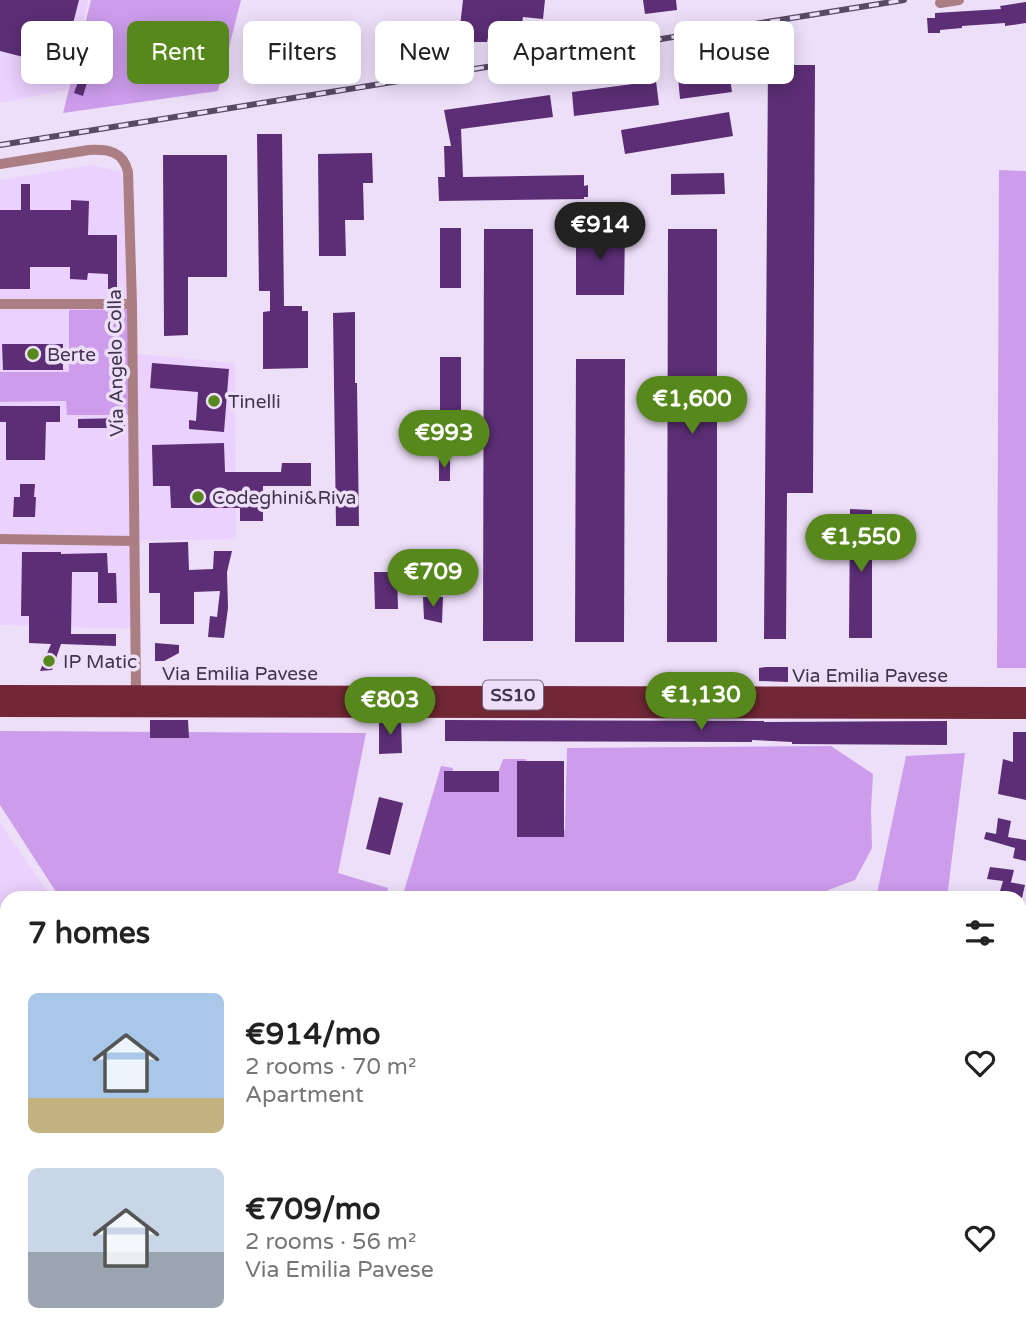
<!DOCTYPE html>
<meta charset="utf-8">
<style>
body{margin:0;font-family:"Varela Round",sans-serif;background:#f6f6f6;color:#222;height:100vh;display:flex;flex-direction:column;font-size:26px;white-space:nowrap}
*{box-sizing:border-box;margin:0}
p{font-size:23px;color:#767676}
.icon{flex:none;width:38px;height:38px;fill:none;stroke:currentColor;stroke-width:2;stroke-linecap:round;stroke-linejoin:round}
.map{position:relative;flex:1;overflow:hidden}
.side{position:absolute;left:0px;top:891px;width:1027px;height:450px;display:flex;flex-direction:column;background:#fff;border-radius:21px 21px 0 0;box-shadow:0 4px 18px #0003}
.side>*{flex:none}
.top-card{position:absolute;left:21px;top:21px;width:985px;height:63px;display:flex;gap:14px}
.price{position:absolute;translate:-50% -60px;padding:0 16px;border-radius:24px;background:#57881c;color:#fff;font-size:23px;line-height:46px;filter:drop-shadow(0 2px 4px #0008)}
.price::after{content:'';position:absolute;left:50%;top:42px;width:21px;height:16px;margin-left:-10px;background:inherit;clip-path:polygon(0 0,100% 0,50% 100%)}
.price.selected{background:#222;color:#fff}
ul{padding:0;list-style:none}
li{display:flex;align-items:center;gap:21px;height:175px;padding:0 28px}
li span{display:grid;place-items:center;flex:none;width:196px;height:140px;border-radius:10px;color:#555}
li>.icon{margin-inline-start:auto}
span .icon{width:84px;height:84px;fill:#fffc;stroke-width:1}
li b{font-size:30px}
h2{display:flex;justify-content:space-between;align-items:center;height:84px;padding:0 28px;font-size:30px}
.tag{padding:0 24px;border-radius:10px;background:#fff;box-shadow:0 4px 18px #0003;font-size:24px;line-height:63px}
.tag.selected{background:#57881c;color:#fff}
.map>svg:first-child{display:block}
.built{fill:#ebd1fd}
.green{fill:#cd9dec}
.building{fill:#5c2e76}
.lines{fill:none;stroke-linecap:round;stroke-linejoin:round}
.minor{stroke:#ab7e83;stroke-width:10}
.secondary{stroke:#8b4c55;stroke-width:14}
.primary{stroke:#712735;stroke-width:18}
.rail-casing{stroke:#594964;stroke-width:6}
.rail{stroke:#eedff9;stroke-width:3.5;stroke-dasharray:10;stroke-linecap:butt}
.poi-dot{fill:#57881c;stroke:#eedff9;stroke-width:2.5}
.labels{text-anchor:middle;stroke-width:7;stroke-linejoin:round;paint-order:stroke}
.shield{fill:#eedff9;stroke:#766781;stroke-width:2}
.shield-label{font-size:18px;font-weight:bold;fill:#43334e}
.poi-label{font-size:19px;fill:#43334e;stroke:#eedff9;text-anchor:start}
.street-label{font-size:19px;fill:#43334e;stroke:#eedff9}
</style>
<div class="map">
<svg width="1026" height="1340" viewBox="0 0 1026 1340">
<rect width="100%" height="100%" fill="#eedff9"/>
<g class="built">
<polygon points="0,0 88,0 67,90 0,103"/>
<polygon points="91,165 122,172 128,309 69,372 0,372 0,180"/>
<polygon points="128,353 235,363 236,539 133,541 134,629 0,625 0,402 66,401 67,415"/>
<polygon points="0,823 52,898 7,898 7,1044 0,1049"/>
</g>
<g class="green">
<polygon points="91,0 241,0 218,91 63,113"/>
<polygon points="999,170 1026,171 1026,668 997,668"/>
<polygon points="128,309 129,415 67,415 66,401 0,402 0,372 69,372 69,310"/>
<polygon points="0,731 366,733 338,873 388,888 386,898 60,898 0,805"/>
<polygon points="831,746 873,774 871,810 872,848 855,880 810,897 402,898 441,766 453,768 449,786 495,782 503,759 526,759 530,833 565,830 567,748"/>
<polygon points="965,753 947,898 876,898 906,756"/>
<polygon points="7,1044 7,1303 0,1293 0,1049"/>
<polygon points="28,1334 98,1334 99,1340 33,1340"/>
</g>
<g class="building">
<polygon points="0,0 79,0 65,55 38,48 35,60 0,51"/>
<polygon points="463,0 545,0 543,19 523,17 520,37 489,33 487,42 465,42 459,35"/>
<polygon points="643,0 676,0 677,10 645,14"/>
<polygon points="1026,2 1026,23 1005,26 1005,23 962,26 962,28 940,30 940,33 928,33 927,18 935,18 935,13 1001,9 1000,6"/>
<polygon points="768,65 815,65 813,493 787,493 786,639 764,639"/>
<polygon points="729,71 732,92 680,99 678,77"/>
<polygon points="80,76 88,79 83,96 74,93"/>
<polygon points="656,81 659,105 574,116 572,92"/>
<polygon points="550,95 553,117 461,129 463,177 584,175 584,186 588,185 588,197 584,197 584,199 439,201 438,177 445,177 444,146 451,146 444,110"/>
<polygon points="729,112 733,136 625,154 621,130"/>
<polygon points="257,134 282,134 284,306 302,306 302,311 308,311 308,368 263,369 263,312 270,311 270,291 259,291"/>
<polygon points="372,153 373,183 363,183 364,220 345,220 346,256 319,256 318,154"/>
<polygon points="163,155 227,155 227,277 188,277 188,335 164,336"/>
<polygon points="724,173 725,194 671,195 671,174"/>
<polygon points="21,184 30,184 30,210 71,210 71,200 89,201 88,235 117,235 117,289 108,289 108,274 88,273 87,280 70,279 70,267 30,267 30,289 0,289 0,210 21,210"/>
<rect x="440" y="228" width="21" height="60"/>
<polygon points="625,228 624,295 576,295 576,229"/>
<polygon points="484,229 533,229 533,641 483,641"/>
<polygon points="668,229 717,229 717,642 667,642"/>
<polygon points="355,312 355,383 357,383 359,526 336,526 333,313"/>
<polygon points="2,344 63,344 63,370 3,370"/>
<polygon points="440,357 461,357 461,416 440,417"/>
<polygon points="576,359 625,359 624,642 575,642"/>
<polygon points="152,363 229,369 224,432 189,429 189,420 196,421 198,392 150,388"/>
<polygon points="0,406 60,406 60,422 46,422 45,460 6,460 6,422 0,422"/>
<polygon points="125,418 125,428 78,428 78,419"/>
<polygon points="224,443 225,472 281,472 282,463 311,463 311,486 263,486 263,521 240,521 240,508 171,508 170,486 153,486 152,445"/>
<rect x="439" y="459" width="11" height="22"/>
<polygon points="20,484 35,484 34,497 36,497 35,517 13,517 14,497 20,497"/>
<polygon points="850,509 872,510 872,638 849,638"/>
<polygon points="188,542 189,570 213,569 214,551 232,551 227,572 228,608 224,638 208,637 210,616 217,617 220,591 194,592 194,624 160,624 160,593 149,593 149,543"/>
<polygon points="22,552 61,552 61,554 107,553 108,573 116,573 117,603 98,603 98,572 72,572 71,634 116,634 116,646 61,644 52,670 40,671 51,644 29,643 29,616 21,616"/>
<polygon points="374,572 397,572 398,609 375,609"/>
<polygon points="423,597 443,597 442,623 424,619"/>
<polygon points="155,643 179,645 179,653 164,661 155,661"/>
<polygon points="766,667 788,667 788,682 759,681 759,668"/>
<polygon points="150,720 188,720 189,738 150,738"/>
<polygon points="445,720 764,721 764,722 947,721 947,745 792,744 792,742 752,740 752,742 445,741"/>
<polygon points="379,721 401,721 402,753 379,754"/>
<polygon points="1013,732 1026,732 1026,800 998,794 1003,759 1013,762"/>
<rect x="517" y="761" width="47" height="76"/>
<rect x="444" y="771" width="55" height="21"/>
<polygon points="379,797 403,803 390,855 366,849"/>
<polygon points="998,818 1011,821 1008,837 1026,840 1026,861 1013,858 1015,848 984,839 986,832 996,834"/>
<polygon points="990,867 1014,870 1011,882 1009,882 1025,885 1022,898 998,898 1003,881 987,879"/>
</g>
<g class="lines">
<g class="minor">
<polyline points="940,3 959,0"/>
<path d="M0,164L89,150C108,149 123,151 128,172L132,304L136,693"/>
<polyline points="0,304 132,304"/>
<polyline points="0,539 134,541"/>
<polyline points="1020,1059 1026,1029"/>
</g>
<g class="secondary">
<polyline points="0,1313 7,1323"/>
<polyline points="14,1334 19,1340"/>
<polyline points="0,1339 1,1340"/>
</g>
<g class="primary">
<polyline points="0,694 1026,696"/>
<polyline points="0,708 1026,710"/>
</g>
<g class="rail-casing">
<polyline id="rail" points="0,145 904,0"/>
</g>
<use href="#rail" class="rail"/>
</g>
<g class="poi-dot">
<circle cx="33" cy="354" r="7"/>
<circle cx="214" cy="401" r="7"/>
<circle cx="198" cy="497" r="7"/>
<circle cx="49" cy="661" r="7"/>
</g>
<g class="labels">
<rect class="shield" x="483" y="680.5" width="60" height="29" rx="5"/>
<g class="shield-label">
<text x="513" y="701">SS10</text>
</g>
<g class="poi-label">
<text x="47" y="361">Berte</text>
<text x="228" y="408">Tinelli</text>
<text x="212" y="504">Codeghini&amp;Riva</text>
<text x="63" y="668">IP Matic</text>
</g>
<g class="street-label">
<text transform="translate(115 363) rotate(-91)" y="7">Via Angelo Colla</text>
<text x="240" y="680">Via Emilia Pavese</text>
<text x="870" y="682">Via Emilia Pavese</text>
</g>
</g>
</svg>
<b class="price selected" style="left:600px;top:262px">€914</b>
<b class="price" style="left:692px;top:436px">€1,600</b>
<b class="price" style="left:444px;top:470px">€993</b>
<b class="price" style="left:861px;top:574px">€1,550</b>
<b class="price" style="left:433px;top:609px">€709</b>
<b class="price" style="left:701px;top:732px">€1,130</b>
<b class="price" style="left:390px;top:737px">€803</b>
<div class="top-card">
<a class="tag">Buy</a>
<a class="tag selected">Rent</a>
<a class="tag">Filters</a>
<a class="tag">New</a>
<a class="tag">Apartment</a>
<a class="tag">House</a>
</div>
<section class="side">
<h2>7 homes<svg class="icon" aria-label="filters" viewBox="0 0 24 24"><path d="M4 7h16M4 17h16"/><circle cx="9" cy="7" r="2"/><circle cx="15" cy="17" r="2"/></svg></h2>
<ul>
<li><span style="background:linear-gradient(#a9c7e8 75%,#c2b280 0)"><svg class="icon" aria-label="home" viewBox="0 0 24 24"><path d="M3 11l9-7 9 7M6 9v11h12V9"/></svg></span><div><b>€914/mo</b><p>2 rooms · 70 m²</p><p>Apartment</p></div><svg class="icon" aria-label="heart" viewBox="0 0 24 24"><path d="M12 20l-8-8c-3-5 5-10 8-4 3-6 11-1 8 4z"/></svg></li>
<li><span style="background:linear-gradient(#c9d6e8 60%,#9aa5b1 0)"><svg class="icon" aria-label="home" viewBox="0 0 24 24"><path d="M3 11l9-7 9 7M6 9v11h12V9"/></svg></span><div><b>€709/mo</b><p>2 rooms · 56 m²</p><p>Via Emilia Pavese</p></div><svg class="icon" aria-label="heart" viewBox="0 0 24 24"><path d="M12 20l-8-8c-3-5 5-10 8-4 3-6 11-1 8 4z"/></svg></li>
</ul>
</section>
</div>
